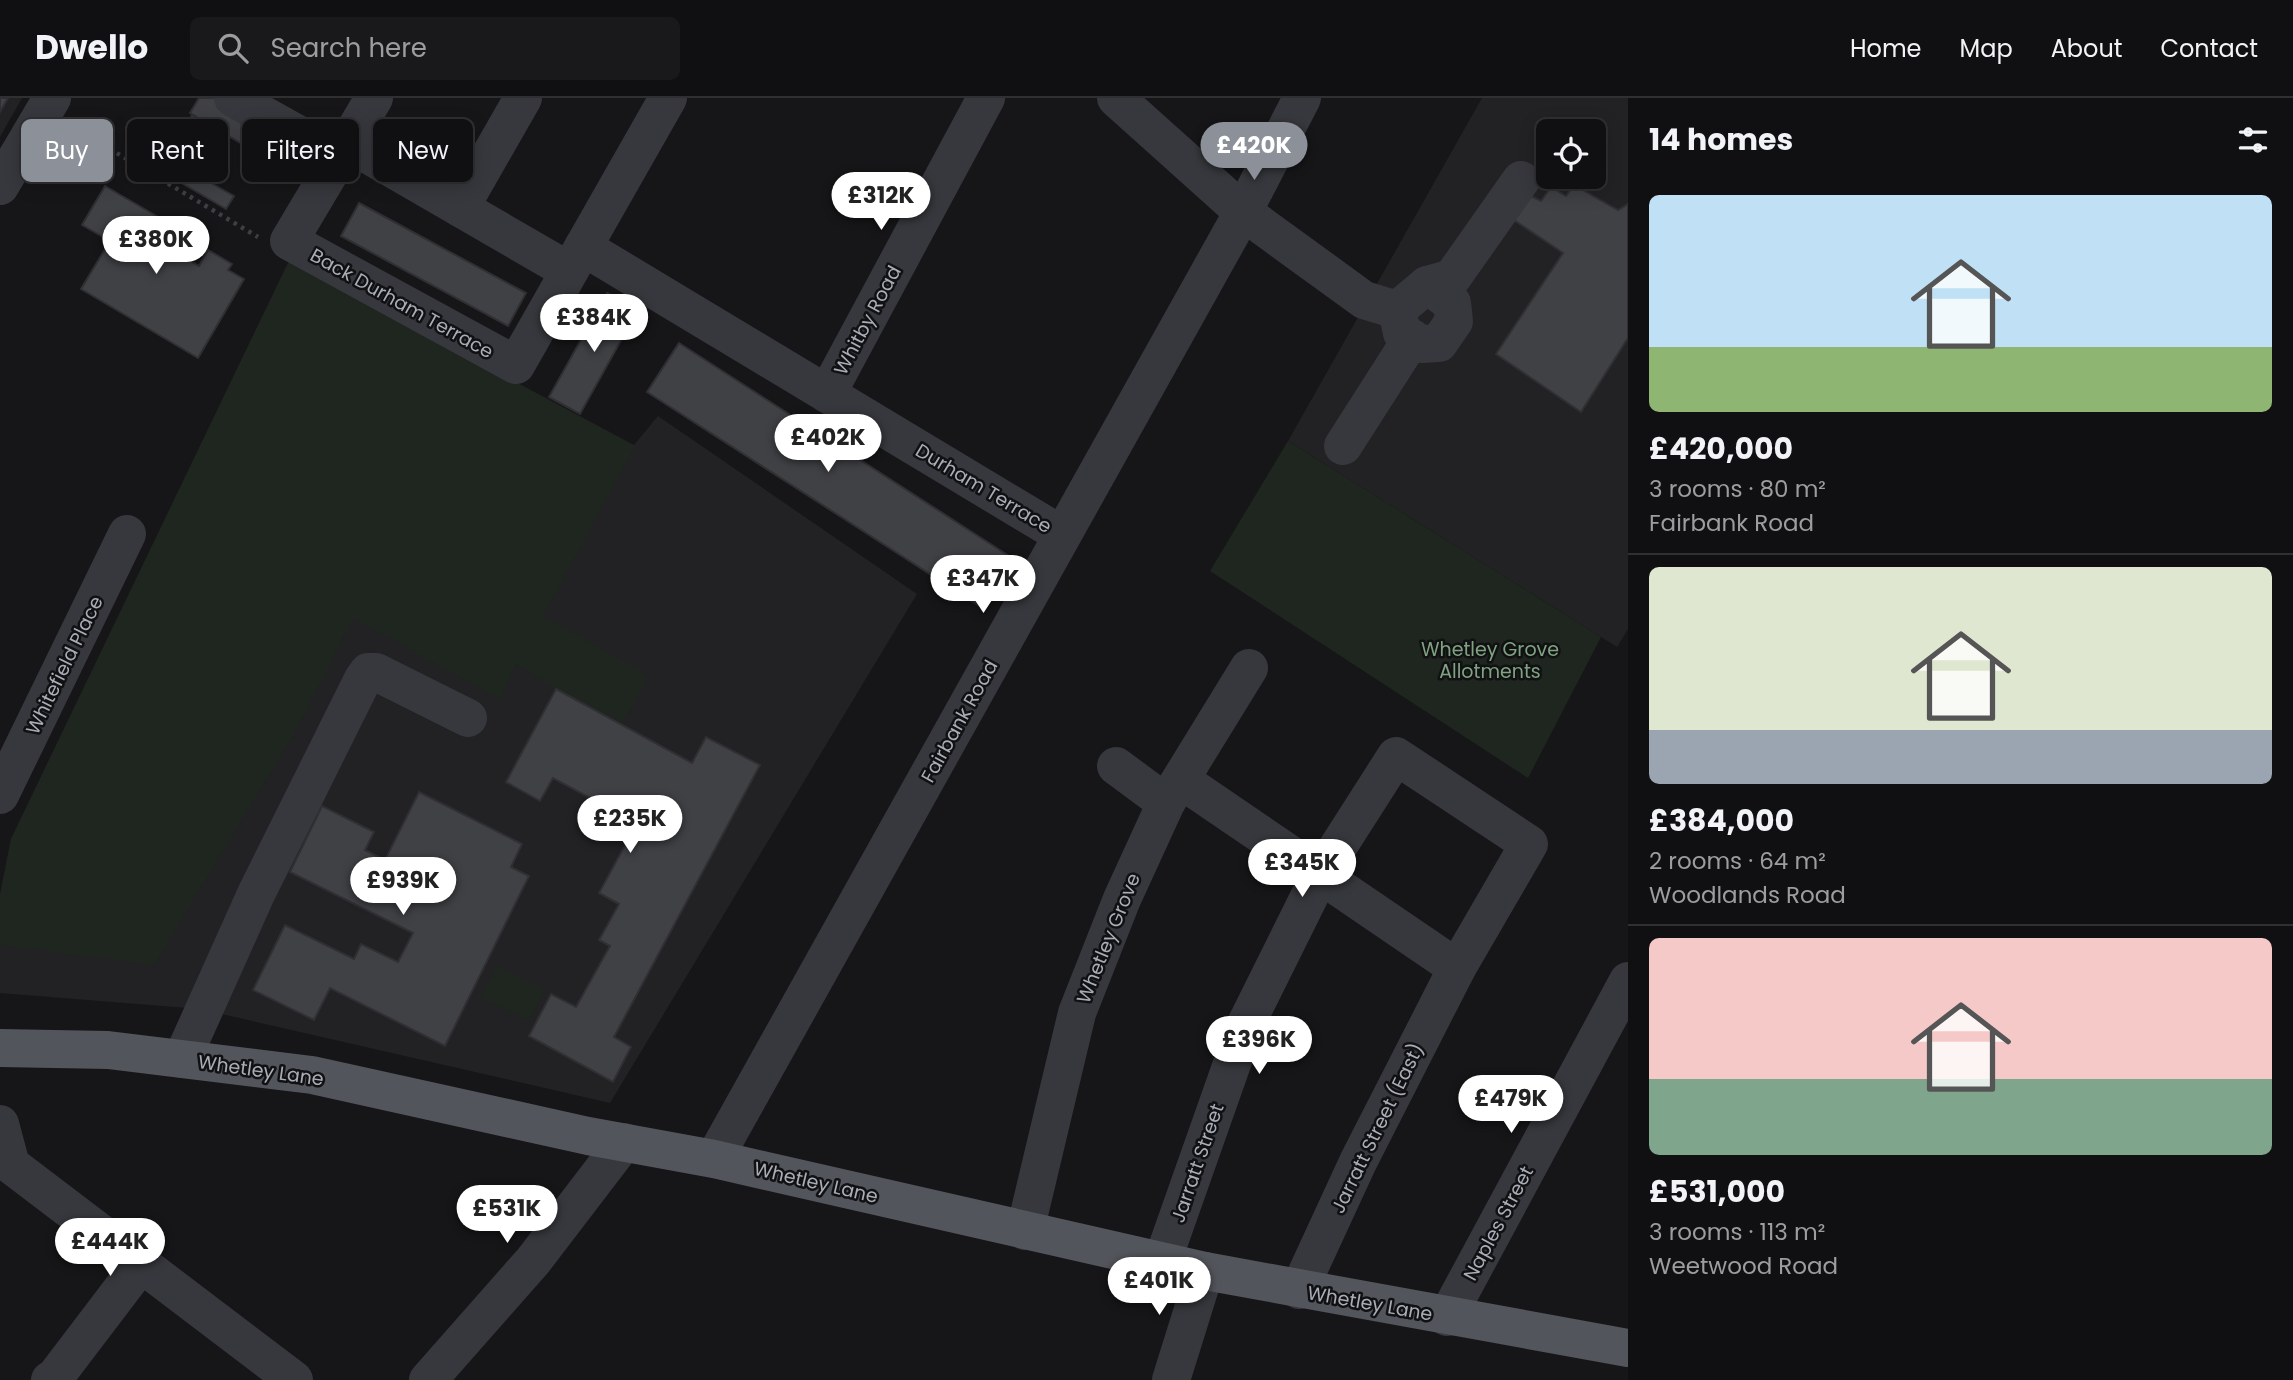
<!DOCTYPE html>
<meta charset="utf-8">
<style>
body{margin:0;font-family:Poppins,sans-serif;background:#19191b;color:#f1f3f6;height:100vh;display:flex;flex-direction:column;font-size:26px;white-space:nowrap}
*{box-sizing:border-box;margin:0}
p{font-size:23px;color:#9c9d9f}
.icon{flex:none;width:38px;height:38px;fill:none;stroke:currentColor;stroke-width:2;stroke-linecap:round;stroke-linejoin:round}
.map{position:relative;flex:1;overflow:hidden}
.panel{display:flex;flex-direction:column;background:#101012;width:665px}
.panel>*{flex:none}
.hud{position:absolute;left:21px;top:21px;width:665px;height:63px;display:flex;gap:14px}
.fabs{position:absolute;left:1536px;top:21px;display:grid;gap:14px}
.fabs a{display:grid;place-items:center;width:70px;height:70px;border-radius:10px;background:#101012;box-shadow:0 4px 18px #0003,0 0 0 2px #303032;font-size:35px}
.price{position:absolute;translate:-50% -60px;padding:0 16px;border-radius:24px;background:#fff;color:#222;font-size:23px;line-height:46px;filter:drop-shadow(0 2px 4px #0008)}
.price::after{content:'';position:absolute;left:50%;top:42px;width:21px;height:16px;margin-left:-10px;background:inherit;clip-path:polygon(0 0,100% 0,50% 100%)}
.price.current{background:#8c9099;color:#fff}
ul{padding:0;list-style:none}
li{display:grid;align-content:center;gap:14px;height:371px;padding:0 21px}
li+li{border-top:2px solid #303032}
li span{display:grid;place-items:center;height:217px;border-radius:10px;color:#555}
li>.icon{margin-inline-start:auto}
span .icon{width:126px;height:126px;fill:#fffc;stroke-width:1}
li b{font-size:30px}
h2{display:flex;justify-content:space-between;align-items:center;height:84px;padding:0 21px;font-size:30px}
.chip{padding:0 24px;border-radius:10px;background:#101012;box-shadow:0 4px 18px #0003,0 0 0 2px #303032;font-size:24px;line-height:63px}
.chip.current{background:#8c9099;color:#fff}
header{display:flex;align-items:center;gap:42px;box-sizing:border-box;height:98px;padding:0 35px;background:#101012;border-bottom:2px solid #303032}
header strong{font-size:33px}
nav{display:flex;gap:38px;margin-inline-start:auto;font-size:24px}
.search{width:490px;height:63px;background:#19191b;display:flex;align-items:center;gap:18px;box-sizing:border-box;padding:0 24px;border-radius:10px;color:#9c9d9f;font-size:26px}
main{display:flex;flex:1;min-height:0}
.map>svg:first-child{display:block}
.built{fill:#222225;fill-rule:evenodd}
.green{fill:#1e261f}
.building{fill:#404145;stroke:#303034;stroke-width:2}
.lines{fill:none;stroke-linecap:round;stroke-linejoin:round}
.path{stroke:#3d3f44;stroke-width:4.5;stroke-dasharray:3.5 5;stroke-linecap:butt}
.minor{stroke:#37383d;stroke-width:38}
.major{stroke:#53555c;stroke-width:38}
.labels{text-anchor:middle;stroke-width:5;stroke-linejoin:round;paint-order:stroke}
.street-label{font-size:19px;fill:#a8adb8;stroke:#111113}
.park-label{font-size:19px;fill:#7fa381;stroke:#111113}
</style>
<header>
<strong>Dwello</strong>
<div class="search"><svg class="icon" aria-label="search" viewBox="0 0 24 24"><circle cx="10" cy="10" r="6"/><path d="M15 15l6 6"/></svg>Search here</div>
<nav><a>Home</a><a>Map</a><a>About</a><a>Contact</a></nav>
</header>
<main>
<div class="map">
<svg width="1628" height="1282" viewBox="0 0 1628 1282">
<rect width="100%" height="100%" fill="#161618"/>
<g class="built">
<polygon points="0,0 22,0 0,39"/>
<path d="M1482,0H1628V531L1617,549L1288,343ZM1549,33H1594V79H1549Z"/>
<polygon points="289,163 634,347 658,318 917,496 610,1005 200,911 0,895 0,797 11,741"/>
</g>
<g class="green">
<polygon points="289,163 635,348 543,518 649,578 623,625 556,591 516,566 500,601 353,520 294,636 154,867 0,847 0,797 11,741"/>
<polygon points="1288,343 1601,539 1528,680 1210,473"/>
<polygon points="496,868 544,892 529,923 481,899"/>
</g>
<g class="building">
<polygon points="0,0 8,0 0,14"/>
<polygon points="199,0 224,0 304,48 289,74 190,15"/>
<polygon points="192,17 220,33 195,76 234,98 226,111 161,73"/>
<polygon points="1574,87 1618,112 1628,106 1628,240 1581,314 1496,256 1563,155 1511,120 1531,98 1541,103 1551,89 1566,98"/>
<polygon points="105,88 165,123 154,141 199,168 208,152 232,166 228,172 244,181 198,260 81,191 110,143 82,127"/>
<polygon points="359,105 526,195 508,228 341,138"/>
<polygon points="607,195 638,212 580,316 549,299"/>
<polygon points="679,245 1009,458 978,507 647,294"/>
<polygon points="556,591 692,665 706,639 760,667 614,939 631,949 613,984 529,938 551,896 576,909 610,848 599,842 619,806 599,795 637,725 553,680 540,703 506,684"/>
<polygon points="419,694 522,746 511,769 529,778 445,948 330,890 314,922 253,892 285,827 354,861 361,846 398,864 413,835 290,774 322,708 374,734 365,752 385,762"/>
</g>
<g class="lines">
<polyline class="path" points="73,29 258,139"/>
<g class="minor">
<polyline points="233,0 339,59"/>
<polyline points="374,0 289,143 516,267 668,0"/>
<polyline points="1116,0 1243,114 1364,202 1397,212 1427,187 1452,180 1521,82"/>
<polyline points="348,45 569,173"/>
<polyline points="0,88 52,0"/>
<polyline points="460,110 523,0"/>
<polyline points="583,149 1062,437"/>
<polyline points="1397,212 1402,235 1421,246 1439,245 1454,223 1452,205 1427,187"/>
<polyline points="827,296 986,0"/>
<polyline points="1343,348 1412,240"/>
<polyline points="1116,668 1166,705"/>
<polyline points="1181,682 1457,870"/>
<polyline points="0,697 127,436"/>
<polyline points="182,961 256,796 363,581 368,574 376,574 468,620"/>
<polyline points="0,1026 11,1067 294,1282"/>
<polyline points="714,1061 1243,114 1302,0"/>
<polyline points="1025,1133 1077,915 1122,801 1166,705 1249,570"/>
<polyline points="1162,1164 1246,926 1320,777 1396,658 1529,746 1457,870 1358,1064 1299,1192"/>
<polyline points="1447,1219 1628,883"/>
<polyline points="50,1282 55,1279 141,1166"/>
<polyline points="428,1282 533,1163 624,1044"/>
<polyline points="1171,1282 1205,1173"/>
</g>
<polyline class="major" points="0,950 108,952 312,977 588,1038 714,1061 1205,1173 1628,1250"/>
</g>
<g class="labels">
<g class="street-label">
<text transform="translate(402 205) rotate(29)" y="7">Back Durham Terrace</text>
<text transform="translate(867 222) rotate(-62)" y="7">Whitby Road</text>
<text transform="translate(984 390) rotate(31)" y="7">Durham Terrace</text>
<text transform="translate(64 567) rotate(-64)" y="7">Whitefield Place</text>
<text transform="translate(959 623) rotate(-61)" y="7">Fairbank Road</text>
<text transform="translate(1108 840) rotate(-68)" y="7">Whetley Grove</text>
<text transform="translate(261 972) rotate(8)" y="7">Whetley Lane</text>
<text transform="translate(1377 1030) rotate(-64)" y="7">Jarratt Street (East)</text>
<text transform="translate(1197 1065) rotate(-71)" y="7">Jarratt Street</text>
<text transform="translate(816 1084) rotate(13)" y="7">Whetley Lane</text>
<text transform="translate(1498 1125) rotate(-62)" y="7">Naples Street</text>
<text transform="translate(1370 1205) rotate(10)" y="7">Whetley Lane</text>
</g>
<g class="park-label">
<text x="1490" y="558">Whetley Grove<tspan x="1490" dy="22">Allotments</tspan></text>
</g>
</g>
</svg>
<div class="fabs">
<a><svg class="icon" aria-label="locate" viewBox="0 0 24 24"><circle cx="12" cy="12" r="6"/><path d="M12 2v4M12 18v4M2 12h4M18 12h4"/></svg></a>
</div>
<b class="price current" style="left:1254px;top:84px">£420K</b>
<b class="price" style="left:881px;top:134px">£312K</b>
<b class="price" style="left:156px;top:178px">£380K</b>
<b class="price" style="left:594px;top:256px">£384K</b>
<b class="price" style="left:828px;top:376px">£402K</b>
<b class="price" style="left:983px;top:517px">£347K</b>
<b class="price" style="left:630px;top:757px">£235K</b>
<b class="price" style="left:1302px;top:801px">£345K</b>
<b class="price" style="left:403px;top:819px">£939K</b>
<b class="price" style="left:1259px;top:978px">£396K</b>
<b class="price" style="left:1511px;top:1037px">£479K</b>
<b class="price" style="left:507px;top:1147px">£531K</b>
<b class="price" style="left:110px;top:1180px">£444K</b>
<b class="price" style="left:1159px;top:1219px">£401K</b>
<div class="hud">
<a class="chip current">Buy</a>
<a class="chip">Rent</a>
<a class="chip">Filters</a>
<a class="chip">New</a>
</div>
</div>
<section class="panel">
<h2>14 homes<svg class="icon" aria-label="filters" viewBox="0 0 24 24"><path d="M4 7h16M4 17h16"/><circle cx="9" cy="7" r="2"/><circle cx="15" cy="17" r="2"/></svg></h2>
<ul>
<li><span style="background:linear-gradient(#bfe0f5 70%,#8fb573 0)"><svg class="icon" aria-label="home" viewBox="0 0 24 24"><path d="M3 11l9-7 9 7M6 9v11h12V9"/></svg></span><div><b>£420,000</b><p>3 rooms · 80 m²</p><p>Fairbank Road</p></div></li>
<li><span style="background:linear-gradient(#dfe7d0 75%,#9aa5b1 0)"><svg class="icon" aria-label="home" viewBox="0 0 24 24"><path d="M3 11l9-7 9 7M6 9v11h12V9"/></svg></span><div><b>£384,000</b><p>2 rooms · 64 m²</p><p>Woodlands Road</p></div></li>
<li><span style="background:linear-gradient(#f6c9c9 65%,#7fa58c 0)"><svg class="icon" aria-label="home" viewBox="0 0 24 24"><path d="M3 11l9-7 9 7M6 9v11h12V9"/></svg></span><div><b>£531,000</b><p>3 rooms · 113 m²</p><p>Weetwood Road</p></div></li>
</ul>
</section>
</main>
